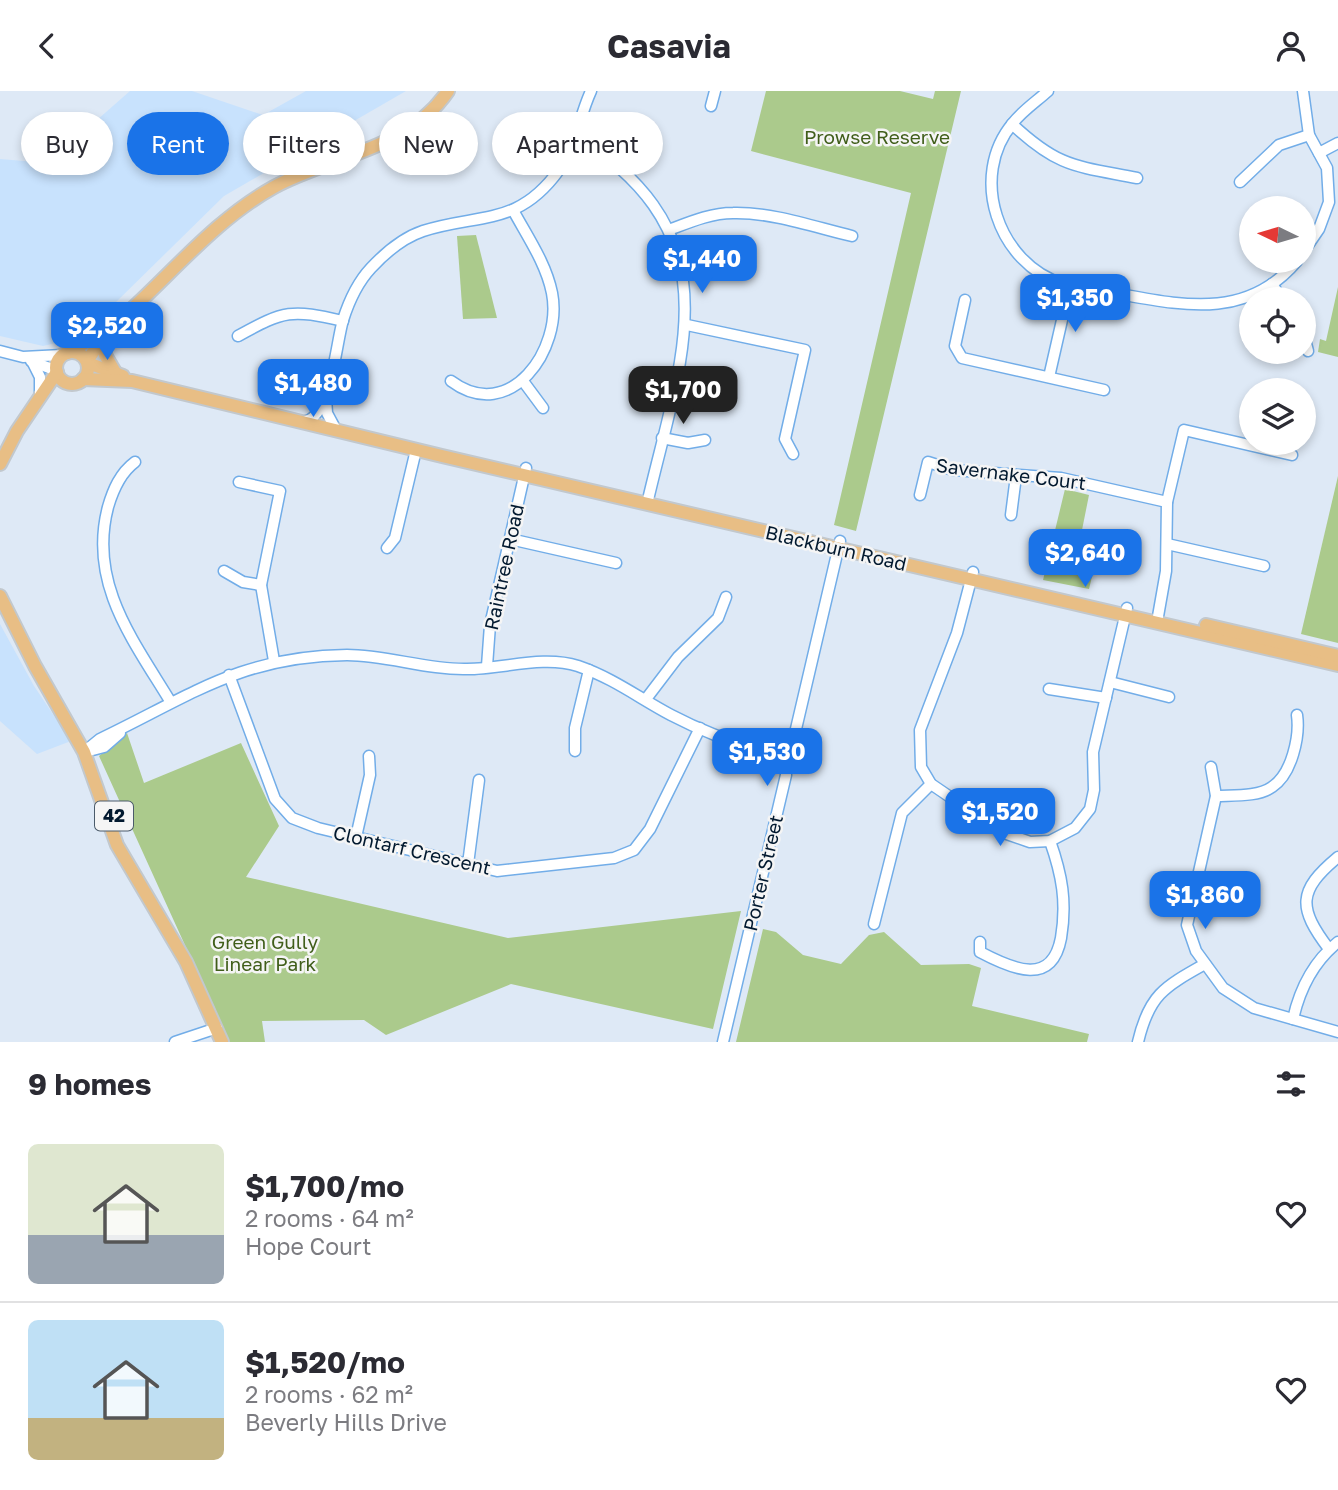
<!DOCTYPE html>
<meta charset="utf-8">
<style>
body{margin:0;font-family:"Golos Text",sans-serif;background:#f7f7f7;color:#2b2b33;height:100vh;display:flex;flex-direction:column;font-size:26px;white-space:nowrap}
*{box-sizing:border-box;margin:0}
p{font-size:23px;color:#7c7c81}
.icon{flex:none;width:38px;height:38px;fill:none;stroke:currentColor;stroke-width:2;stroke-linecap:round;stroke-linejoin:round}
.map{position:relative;height:951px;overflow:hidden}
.details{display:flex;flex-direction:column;background:#fff;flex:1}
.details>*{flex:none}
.guide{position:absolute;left:21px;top:21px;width:700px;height:63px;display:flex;gap:14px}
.needle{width:46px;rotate:275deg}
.fabs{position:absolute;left:1239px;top:105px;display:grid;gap:14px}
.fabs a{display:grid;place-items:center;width:77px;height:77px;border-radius:50%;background:#fff;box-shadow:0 4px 10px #0003;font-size:35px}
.price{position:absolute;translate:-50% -60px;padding:0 16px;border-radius:14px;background:#1a73e8;color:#fff;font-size:23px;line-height:46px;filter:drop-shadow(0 2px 4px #0008)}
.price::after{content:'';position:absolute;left:50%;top:42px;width:21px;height:16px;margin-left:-10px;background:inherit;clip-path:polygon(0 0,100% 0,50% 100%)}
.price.active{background:#222;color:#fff}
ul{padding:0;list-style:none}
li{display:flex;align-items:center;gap:21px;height:175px;padding:0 28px}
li+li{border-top:2px solid #e1e1e2}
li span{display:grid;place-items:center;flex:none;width:196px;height:140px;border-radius:10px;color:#555}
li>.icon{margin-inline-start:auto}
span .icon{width:84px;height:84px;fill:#fffc;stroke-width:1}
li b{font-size:30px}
h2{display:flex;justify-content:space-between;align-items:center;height:84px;padding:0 28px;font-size:30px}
.chip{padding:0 24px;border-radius:32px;background:#fff;box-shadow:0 4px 10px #0003;font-size:24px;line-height:63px}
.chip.active{background:#1a73e8;color:#fff}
header{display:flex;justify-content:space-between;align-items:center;height:91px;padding:0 28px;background:#fff;font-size:32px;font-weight:700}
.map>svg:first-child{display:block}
.built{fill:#c8e2fd}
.green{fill:#abca8c}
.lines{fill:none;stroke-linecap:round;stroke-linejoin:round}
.minor-casing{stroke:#72ade8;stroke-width:13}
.major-casing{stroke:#c2c8cd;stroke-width:16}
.minor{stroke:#fff;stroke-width:10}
.major{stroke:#e8be85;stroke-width:12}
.labels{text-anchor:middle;stroke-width:5;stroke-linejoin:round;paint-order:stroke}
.shield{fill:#f5f5f5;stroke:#4b5b6a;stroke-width:2}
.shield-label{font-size:18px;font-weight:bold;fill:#02192f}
.park-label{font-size:19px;fill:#405e1a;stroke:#f5f5f5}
.street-label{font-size:19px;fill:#02192f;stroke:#f5f5f5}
</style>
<header><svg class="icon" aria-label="back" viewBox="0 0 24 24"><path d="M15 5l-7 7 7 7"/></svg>Casavia<svg class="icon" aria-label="person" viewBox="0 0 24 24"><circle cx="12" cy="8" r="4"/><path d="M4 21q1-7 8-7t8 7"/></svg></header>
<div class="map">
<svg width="1338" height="951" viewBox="0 0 1338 951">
<rect width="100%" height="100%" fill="#dee9f6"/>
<g class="built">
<polygon points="130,0 192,0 263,24 306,0 406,0 224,105 112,215 69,249 43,255 0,245 0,68 48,72"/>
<polygon points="0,533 34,595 71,650 37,663 0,630"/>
</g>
<g class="green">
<polygon points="766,0 900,0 933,8 935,0 961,0 856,440 834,434 911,102 751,60"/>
<polygon points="476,144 497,227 463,228 457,145"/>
<polygon points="1338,196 1338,266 1318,261 1320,248 1326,250"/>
<polygon points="1338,385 1338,552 1301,543"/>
<polygon points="1065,398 1089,404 1081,444 1101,449 1089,498 1043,489"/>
<polygon points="127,642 144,692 241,652 279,735 246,786 508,847 741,820 713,938 511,893 386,944 364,929 262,930 265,951 229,951 99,665"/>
<polygon points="763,838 776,841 803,864 841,873 869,844 884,841 921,874 969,873 981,877 972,915 1089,943 1087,951 736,951"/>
</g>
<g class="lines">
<g class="minor-casing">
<g id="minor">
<path d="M1048,0C1037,10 1022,20 1013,32C968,85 998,173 1063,193C1082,199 1105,200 1125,204C1190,216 1250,226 1297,170"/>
<polyline points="1303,0 1309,44 1327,77 1329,111 1319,138 1304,160"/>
<polyline points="711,15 715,0"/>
<path d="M1012,33C1059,77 1076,75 1137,87"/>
<path d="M576,45C736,145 682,262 647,413"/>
<polyline points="1319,62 1338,52"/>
<polyline points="1240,91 1279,54 1309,44"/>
<path d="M669,139C690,131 711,122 733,122C772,121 814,136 852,145"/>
<polyline points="1272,193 1282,208"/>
<polyline points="965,209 955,255 962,267 1104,299"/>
<polyline points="687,234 805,259 785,348 793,363"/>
<path d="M238,245C285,219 291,218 343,230"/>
<polyline points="1304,245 1308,260"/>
<polyline points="0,260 23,266 62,264"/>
<polyline points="31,270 57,280"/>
<polyline points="33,272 40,286 40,304"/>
<polyline points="1049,286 1070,194"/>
<path d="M451,290C510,334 563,258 552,202C546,172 527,145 513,119"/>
<polyline points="523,290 543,317"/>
<polyline points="326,307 327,322 335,337"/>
<path d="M306,330C331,324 336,252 343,229C349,210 357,192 371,177C385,162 402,147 423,140C479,122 518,136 559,79C576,55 579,26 591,0"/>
<polyline points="662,347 688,352 705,349"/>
<path d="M135,371C120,382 113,399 108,416C88,492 133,549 170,610"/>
<polyline points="239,391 280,400 261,494 274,570"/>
<polyline points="920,404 928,371 953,379 1061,387 1167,411"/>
<polyline points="1011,424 1016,385"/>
<polyline points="510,448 616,472"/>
<polyline points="1167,453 1264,475"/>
<polyline points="387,457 395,447 416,359"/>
<polyline points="224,480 243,491 261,494"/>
<polyline points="973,481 957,542 920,639 921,676 931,693 953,708 976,713 1004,742 1030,751 1050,750 1075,737 1090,718 1094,699 1093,661 1127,517"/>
<polyline points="1157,531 1166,480 1167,411 1184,339 1292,364"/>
<polyline points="487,575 490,534 526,377"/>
<polyline points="229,584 275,708 292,727 318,737 497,780 614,767 634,759 650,738 700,637"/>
<polyline points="1110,591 1169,606"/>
<polyline points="1049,598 1106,607"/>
<polyline points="646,608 678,566 718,527 726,506"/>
<polyline points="575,660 575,637 589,579"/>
<path d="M84,661L100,648C190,605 241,565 347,564C387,564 427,579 467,578C503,578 543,564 578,575C613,587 639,607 671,624C707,643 745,656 785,666"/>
<polyline points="85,661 104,656 120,642"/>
<polyline points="1211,676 1216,705 1187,834 1196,860 1223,897 1254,917 1338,941"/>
<path d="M1216,705C1233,704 1258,706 1272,696C1292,683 1300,645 1297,624"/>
<polyline points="356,746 370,684 369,665"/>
<polyline points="468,773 479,689"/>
<polyline points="874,833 902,722 931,693"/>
<path d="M980,851V861C1014,879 1052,895 1061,847C1067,811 1062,784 1050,750"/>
<path d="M1329,858C1298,817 1297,800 1338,766"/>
<path d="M1293,928C1300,897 1313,871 1338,851"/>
<polyline points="175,951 217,937"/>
<polyline points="723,951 786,684 785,666 792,655 840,450"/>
<path d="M1138,951C1149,904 1164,896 1205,873"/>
</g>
</g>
<g class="major-casing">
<g id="major">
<polyline points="105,246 105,264 115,281"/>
<circle cx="72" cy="277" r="16"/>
<path d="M67,262C82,253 99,245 113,235C167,189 211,131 274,96C333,64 407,60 448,0"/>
<polyline points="87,270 108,240"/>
<polyline points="88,272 123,285"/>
<polyline points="83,288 132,290 442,365 1338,574"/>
<polyline points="0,373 17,340 57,281"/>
<polyline points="0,505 35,575 84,661 117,754 186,871 222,951"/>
<polyline points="1206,534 1338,565"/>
</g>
</g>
<use href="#minor" class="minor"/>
<use href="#major" class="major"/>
</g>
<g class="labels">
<rect class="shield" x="95" y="710.5" width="38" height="29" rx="5"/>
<g class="shield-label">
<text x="114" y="731">42</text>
</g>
<g class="park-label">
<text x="877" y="53">Prowse Reserve</text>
<text x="265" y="858">Green Gully<tspan x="265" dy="22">Linear Park</tspan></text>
</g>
<g class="street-label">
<text transform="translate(1011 383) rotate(7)" y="7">Savernake Court</text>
<text transform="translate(836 457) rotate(13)" y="7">Blackburn Road</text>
<text transform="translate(504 476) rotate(-78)" y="7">Raintree Road</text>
<text transform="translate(412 759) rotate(13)" y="7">Clontarf Crescent</text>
<text transform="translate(763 782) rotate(-77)" y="7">Porter Street</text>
</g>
</g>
</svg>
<div class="fabs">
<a><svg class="needle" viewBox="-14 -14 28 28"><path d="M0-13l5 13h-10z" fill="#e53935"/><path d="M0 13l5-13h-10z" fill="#7c7c81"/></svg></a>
<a><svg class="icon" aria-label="locate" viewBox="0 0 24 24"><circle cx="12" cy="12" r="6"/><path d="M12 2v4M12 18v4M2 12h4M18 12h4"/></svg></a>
<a><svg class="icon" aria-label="layers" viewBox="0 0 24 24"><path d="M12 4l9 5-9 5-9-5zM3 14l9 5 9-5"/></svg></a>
</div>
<b class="price" style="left:702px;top:204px">$1,440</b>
<b class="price" style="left:1075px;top:243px">$1,350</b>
<b class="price" style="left:107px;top:271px">$2,520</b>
<b class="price" style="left:313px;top:328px">$1,480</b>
<b class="price active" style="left:683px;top:335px">$1,700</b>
<b class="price" style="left:1085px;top:498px">$2,640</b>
<b class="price" style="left:767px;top:697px">$1,530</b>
<b class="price" style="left:1000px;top:757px">$1,520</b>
<b class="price" style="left:1205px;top:840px">$1,860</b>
<div class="guide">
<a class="chip">Buy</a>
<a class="chip active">Rent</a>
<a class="chip">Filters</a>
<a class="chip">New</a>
<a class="chip">Apartment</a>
</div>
</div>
<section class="details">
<h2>9 homes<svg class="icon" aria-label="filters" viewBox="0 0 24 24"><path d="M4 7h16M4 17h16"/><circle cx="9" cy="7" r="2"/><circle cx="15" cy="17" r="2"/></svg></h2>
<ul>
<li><span style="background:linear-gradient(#dfe7d0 65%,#9aa5b1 0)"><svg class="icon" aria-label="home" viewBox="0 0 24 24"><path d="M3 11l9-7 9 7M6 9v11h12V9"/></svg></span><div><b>$1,700/mo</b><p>2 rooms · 64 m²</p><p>Hope Court</p></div><svg class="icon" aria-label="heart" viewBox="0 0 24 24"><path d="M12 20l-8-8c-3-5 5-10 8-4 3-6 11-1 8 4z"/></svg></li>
<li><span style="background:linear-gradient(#bfe0f5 70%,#c2b280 0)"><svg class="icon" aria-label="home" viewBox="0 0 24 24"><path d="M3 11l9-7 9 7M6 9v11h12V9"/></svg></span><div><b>$1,520/mo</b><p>2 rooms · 62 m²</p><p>Beverly Hills Drive</p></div><svg class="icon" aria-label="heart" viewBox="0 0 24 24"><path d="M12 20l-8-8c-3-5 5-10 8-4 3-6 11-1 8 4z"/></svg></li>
</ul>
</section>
